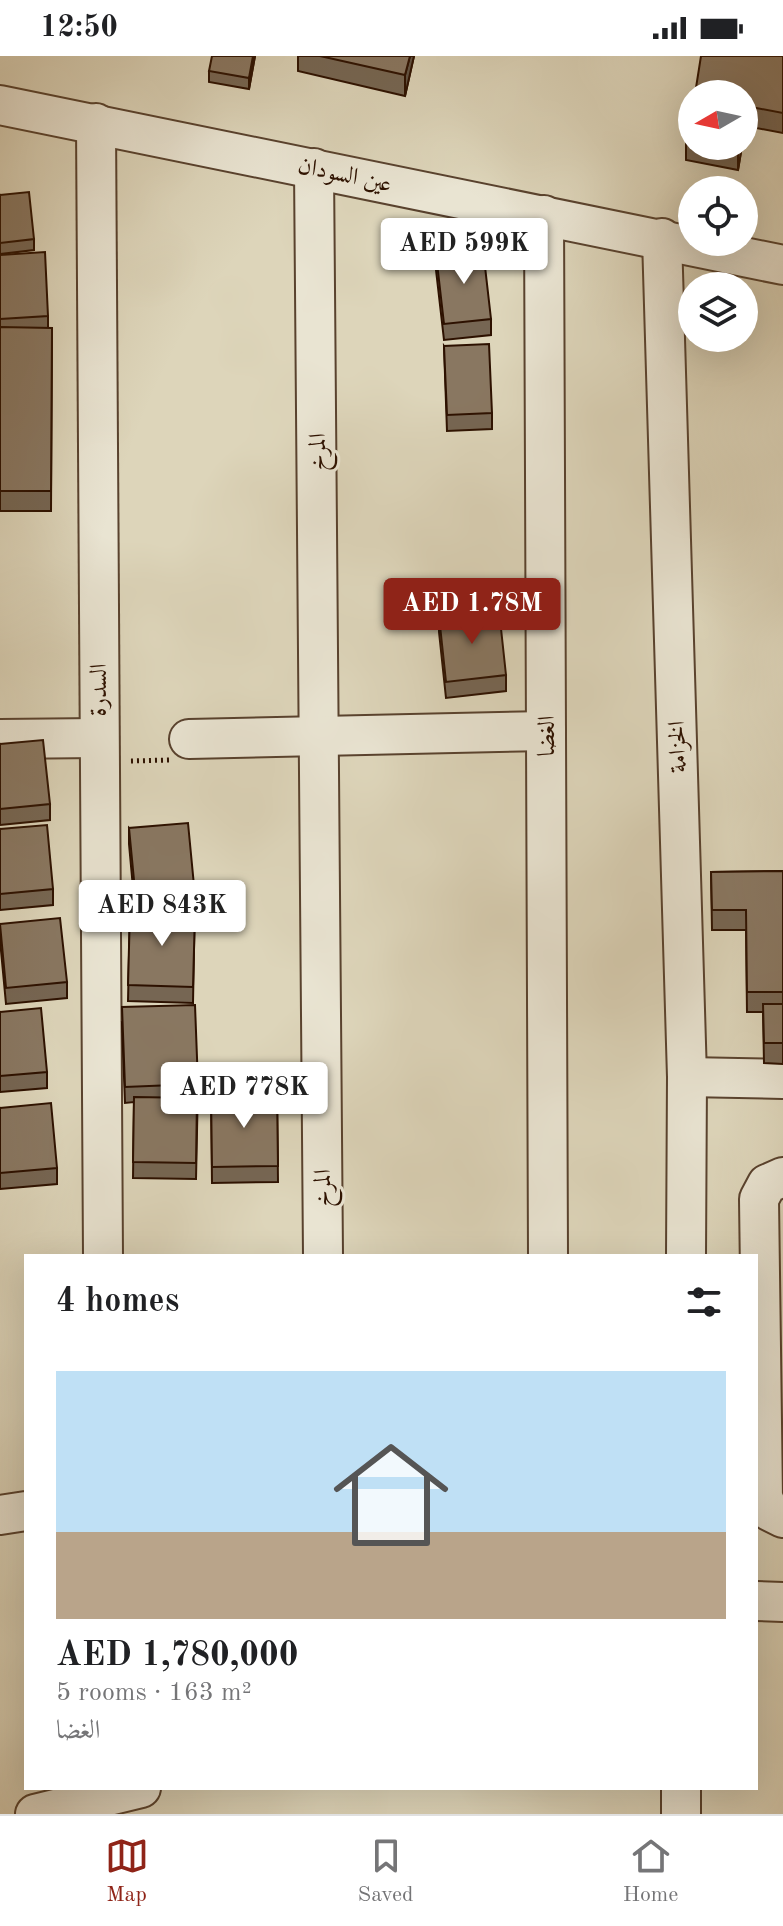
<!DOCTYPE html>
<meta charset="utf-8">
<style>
body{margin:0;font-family:"Old Standard TT",Amiri,serif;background:#f2f2f2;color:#202124;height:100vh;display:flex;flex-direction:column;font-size:30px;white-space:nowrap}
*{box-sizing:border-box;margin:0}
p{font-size:26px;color:#757577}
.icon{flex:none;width:44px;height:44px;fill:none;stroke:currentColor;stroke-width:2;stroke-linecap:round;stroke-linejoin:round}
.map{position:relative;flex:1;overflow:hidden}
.drawer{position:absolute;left:24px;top:1198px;width:734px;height:536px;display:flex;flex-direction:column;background:#fff;border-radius:0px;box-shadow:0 8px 32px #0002}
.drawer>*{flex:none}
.needle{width:52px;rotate:261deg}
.buttons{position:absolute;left:678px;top:24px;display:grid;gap:16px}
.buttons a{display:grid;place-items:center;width:80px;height:80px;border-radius:50%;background:#fff;box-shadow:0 8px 32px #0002;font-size:40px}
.price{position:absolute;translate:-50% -68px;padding:0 18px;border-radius:8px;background:#fff;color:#222;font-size:26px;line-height:52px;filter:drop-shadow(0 2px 4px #0008)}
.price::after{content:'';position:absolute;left:50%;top:48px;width:24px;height:18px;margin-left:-12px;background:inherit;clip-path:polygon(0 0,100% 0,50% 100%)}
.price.current{background:#8f2418;color:#fff}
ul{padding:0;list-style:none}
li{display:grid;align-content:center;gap:16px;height:424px;padding:0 32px}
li+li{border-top:2px solid #e0e0e0}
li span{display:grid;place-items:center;height:248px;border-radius:0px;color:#555}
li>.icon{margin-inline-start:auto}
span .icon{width:144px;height:144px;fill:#fffc;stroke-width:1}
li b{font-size:34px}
h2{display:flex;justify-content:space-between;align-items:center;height:96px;padding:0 32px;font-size:34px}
.status{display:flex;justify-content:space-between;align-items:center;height:56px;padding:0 40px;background:#fff;direction:ltr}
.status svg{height:22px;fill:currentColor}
.tab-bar{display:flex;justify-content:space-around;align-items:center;height:112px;border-top:2px solid #e0e0e0;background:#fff;font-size:22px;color:#757577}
.tab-bar a{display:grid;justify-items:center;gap:4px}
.tab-bar .current{color:#8f2418}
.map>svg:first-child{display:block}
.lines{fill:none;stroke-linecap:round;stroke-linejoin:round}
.minor-casing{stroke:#59422e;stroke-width:42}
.path{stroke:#2d1100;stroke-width:5;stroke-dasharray:2 4;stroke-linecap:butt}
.minor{stroke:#e9e4d2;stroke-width:38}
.wall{fill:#766653;stroke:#2d1100;stroke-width:2}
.shaded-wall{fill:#605344;stroke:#2d1100;stroke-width:2}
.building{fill:#897761;stroke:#2d1100;stroke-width:2}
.labels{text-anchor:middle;stroke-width:6;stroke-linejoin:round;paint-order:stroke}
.street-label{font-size:24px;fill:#2d1100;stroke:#e9e4d2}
</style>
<div class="status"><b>12:50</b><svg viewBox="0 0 49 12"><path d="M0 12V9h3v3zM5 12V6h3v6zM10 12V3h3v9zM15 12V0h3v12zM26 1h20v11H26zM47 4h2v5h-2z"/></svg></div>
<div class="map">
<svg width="783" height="1758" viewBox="0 0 783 1758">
<rect width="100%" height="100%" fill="#ddd5ba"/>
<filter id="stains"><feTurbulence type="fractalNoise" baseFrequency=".0025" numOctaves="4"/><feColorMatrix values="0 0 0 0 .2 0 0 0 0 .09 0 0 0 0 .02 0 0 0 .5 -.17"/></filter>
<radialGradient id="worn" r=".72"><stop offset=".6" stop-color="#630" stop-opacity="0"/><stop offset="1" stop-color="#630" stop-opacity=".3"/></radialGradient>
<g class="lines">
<g class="minor-casing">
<g id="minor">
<polyline points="0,49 783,209"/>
<polyline points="96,67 103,1200"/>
<polyline points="314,112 323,1200"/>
<polyline points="544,159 548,1200"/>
<polyline points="662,182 687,1021 686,1200"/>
<polyline points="0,683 98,682"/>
<polyline points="189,683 546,675"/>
<polyline points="687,1021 783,1023"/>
<polyline points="783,1121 767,1128 759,1143 763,1441 769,1455 783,1462"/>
<polyline points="0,1459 26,1455"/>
<polyline points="756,1545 783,1546"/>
<polyline points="681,1732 681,1758"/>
<polyline points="35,1758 141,1732"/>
</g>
</g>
<polyline class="path" points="131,705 169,704"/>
<use href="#minor" class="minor"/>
</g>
<g class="wall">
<polygon points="255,0 249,33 209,26 209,15"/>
<polygon points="298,0 414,0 405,40 298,15"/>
<polygon points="783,0 783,77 746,70 744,38"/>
<polygon points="692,53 692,90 742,90 738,114 686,104 686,84"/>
<polygon points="0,139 34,183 34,194 1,198 48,260 48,272 52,272 51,455 0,455"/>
<polygon points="436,198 491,263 491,279 444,284 436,214"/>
<polygon points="444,290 492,357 492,373 447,375"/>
<polygon points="439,560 506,619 506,635 446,642 439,576"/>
<polygon points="0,688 50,748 50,764 0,769"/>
<polygon points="129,772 195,840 193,947 128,945 130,854 135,854 129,788"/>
<polygon points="0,773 53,833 53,849 0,854"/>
<polygon points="783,815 783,1008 764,1007 763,956 747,956 746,874 712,874 711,816"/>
<polygon points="0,868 67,926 67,942 6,948 0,884"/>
<polygon points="0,956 47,1016 47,1032 0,1036"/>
<polygon points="122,967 198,1028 196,1123 133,1122 134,1046 125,1047"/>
<polygon points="277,1036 278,1126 212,1127 211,1037"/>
<polygon points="0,1052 57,1112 57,1128 0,1133"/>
</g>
<g class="shaded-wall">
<polygon points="253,0 255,0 249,33 249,22"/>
<polygon points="410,0 414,0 405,40 405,19"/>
<polygon points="746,50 746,70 744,80 744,60"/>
<polygon points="738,90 742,90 738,114"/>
</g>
<g class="building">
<polygon points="212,0 253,0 249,22 209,15"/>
<polygon points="320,0 410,0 405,19"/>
<polygon points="701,0 783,0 783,57 746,50 744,60 744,38 695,38"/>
<polygon points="692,53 692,85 686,84"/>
<polygon points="719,90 738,90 738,93"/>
<polygon points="29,136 34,183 0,187 0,139"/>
<polygon points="483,193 491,263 444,268 436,198"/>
<polygon points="45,196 48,260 0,263 0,199"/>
<polygon points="0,271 52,272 51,435 0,435"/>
<polygon points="489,288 492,357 447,359 444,290"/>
<polygon points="499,554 506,619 446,626 439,560"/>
<polygon points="43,684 50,748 0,753 0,688"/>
<polygon points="188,767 195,840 136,845 129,772"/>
<polygon points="47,769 53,833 0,838 0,773"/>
<polygon points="783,815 783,936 747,936 746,854 712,854 711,816"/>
<polygon points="130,854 195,856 193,931 128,929"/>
<polygon points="60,862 67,926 6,932 0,868"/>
<polygon points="763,948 783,948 783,987 764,987"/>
<polygon points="195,949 198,1028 125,1031 122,951"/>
<polygon points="41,952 47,1016 0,1020 0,956"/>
<polygon points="277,1036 278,1110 212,1111 211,1037"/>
<polygon points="134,1041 197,1042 196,1107 133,1106"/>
<polygon points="51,1047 57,1112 0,1117 0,1052"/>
</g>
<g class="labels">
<g class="street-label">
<text transform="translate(345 118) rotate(12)" y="8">عين السودان</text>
<text transform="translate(317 396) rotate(-90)" y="8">المرخ</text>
<text transform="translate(98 634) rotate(-90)" y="8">السدرة</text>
<text transform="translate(546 680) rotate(-90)" y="8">الغضا</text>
<text transform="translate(677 691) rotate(-92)" y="8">الخزامة</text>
<text transform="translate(322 1132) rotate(-90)" y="8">المرخ</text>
</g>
</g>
<rect width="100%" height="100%" filter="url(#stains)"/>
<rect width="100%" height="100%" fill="url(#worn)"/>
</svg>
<div class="buttons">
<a><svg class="needle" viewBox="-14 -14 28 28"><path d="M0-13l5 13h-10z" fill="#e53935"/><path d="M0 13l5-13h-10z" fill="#757577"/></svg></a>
<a><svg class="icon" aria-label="locate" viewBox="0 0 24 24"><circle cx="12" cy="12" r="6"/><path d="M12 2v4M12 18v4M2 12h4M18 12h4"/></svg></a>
<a><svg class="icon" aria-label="layers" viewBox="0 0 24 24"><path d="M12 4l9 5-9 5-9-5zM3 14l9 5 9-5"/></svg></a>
</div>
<b class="price" style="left:464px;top:230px">AED 599K</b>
<b class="price current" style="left:472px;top:590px">AED 1.78M</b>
<b class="price" style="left:162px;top:892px">AED 843K</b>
<b class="price" style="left:244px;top:1074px">AED 778K</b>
<section class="drawer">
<h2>4 homes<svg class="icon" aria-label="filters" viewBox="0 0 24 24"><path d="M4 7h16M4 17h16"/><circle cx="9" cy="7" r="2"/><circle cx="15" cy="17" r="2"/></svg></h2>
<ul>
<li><span style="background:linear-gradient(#bfe0f5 65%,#b9a48a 0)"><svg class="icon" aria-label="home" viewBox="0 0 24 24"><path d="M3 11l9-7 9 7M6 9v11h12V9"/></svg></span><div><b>AED 1,780,000</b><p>5 rooms · 163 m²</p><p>الغضا</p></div></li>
</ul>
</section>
</div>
<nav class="tab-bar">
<a class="current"><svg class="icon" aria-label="map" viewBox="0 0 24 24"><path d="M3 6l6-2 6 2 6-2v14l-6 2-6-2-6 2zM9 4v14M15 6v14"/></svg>Map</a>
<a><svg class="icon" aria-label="saved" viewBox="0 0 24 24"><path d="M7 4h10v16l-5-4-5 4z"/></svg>Saved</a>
<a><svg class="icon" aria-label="home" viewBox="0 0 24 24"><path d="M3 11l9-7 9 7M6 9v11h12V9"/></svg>Home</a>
</nav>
